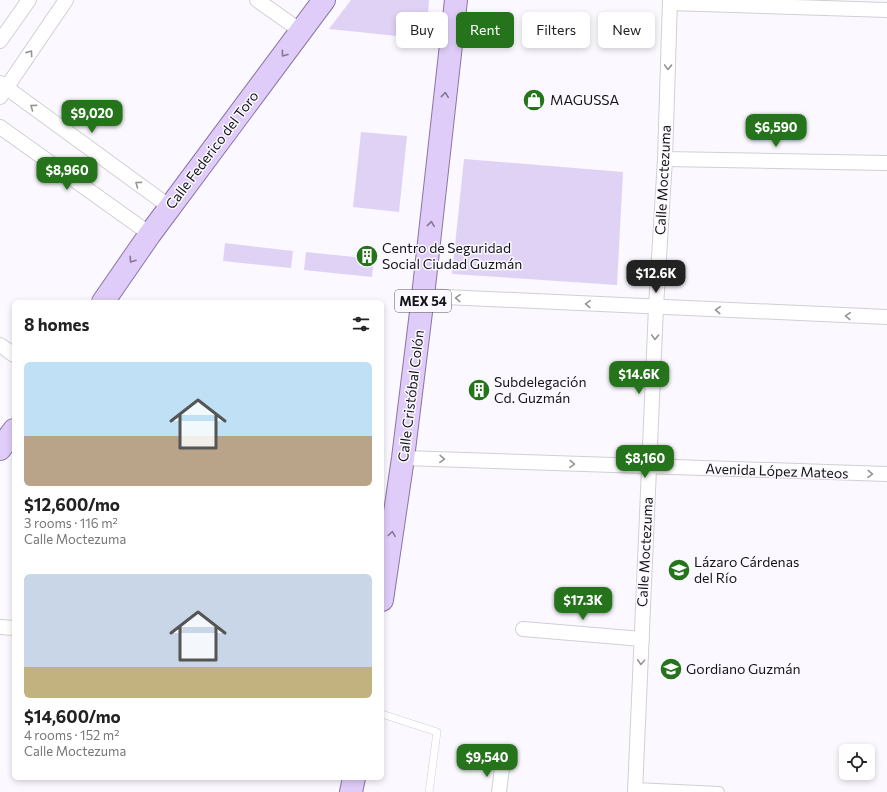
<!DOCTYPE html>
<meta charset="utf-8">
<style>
body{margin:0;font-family:Commissioner,sans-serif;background:#f2f2f2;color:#222;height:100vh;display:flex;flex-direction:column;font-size:15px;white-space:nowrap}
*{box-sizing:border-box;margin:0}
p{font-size:13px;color:#767676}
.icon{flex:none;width:22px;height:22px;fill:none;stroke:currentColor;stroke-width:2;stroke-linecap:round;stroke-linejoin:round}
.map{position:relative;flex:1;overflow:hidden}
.details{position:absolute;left:12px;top:300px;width:372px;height:480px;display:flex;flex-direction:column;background:#fff;border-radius:6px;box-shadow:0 2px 6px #0003}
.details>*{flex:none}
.hud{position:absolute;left:396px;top:12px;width:380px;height:36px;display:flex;gap:8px}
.buttons{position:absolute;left:839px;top:744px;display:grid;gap:8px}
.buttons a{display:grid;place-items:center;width:36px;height:36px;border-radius:6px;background:#fff;box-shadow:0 2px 6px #0003;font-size:20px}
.price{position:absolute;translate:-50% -34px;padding:0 9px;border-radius:8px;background:#25741c;color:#fff;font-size:13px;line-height:26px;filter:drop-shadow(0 1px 2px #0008)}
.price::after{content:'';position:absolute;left:50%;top:24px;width:12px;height:9px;margin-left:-6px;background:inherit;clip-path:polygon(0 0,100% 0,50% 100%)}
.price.selected{background:#222;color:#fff}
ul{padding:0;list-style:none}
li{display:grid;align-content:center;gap:8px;height:212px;padding:0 12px}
li span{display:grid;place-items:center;height:124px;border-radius:6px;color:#555}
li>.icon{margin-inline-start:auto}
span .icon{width:72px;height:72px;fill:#fffc;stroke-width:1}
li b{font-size:17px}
h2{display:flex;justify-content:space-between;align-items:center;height:48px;padding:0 12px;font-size:17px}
.pill{padding:0 14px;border-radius:6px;background:#fff;box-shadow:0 2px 6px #0003;font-size:14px;line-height:36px}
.pill.selected{background:#25741c;color:#fff}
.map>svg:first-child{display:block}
.green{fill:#e0d2f5}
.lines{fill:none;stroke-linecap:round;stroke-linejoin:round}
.service-casing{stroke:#d1cfd4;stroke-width:8}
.pedestrian-casing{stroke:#d1cfd4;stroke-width:12}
.minor-casing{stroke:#d1cfd4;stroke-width:16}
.primary-casing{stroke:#8a75a5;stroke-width:24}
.service{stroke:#fff;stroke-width:7}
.pedestrian{stroke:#fff;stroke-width:10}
.minor{stroke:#fff;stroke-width:14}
.primary{stroke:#dfccf8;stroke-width:22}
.oneway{stroke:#959596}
.oneway2{stroke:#847992}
.labels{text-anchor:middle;stroke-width:3;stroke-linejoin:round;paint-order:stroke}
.shield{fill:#fbf9ff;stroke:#59585b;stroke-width:1}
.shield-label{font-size:13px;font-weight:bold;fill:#141315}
.poi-label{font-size:14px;fill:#141315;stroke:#fbf9ff;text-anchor:start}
.street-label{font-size:14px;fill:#141315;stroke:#fbf9ff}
</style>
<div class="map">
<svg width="887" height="792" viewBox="0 0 887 792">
<rect width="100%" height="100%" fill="#fbf9ff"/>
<g class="green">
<polygon points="351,0 429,0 426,39 329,29"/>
<polygon points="361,132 407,136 399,212 353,207"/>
<polygon points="464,159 623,172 617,285 452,274"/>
<polygon points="225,243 293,251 291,268 223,261"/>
<polygon points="306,252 374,259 372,277 304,270"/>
</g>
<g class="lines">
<g class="service-casing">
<polyline id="service" points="382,714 437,732 429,792"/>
</g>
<g class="pedestrian-casing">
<polyline id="pedestrian" points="635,788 719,792"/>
</g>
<g class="minor-casing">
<g id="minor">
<polyline points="257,0 301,31"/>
<polyline points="670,3 887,10"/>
<polyline points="0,41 29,0"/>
<polyline points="0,83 170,207"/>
<polyline points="0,97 66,0"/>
<polyline points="0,127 150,234"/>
<polyline points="665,159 887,163"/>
<polyline points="423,296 887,317"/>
<polyline points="0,345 14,355"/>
<polyline points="403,458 887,474"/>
<polyline points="0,627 14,628"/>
<polyline points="523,629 642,639"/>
<polyline points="499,792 502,768"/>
<polyline points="635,792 656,307 665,159 670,0"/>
</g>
</g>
<g class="primary-casing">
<g id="primary">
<polyline points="103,302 150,234 324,0"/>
<polyline points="0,449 14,430"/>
<polyline points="382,600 403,458 423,296 456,0"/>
<polyline points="351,792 354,778"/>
</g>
</g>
<use href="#service" class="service"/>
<use href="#pedestrian" class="pedestrian"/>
<use href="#minor" class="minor"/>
<use href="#primary" class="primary"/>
</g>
<defs><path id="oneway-chevron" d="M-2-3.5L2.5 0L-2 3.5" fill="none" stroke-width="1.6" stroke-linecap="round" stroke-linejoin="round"/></defs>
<g class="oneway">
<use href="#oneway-chevron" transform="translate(30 53) rotate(-55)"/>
<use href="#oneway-chevron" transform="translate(668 67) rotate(92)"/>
<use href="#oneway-chevron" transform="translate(33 107) rotate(-144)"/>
<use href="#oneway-chevron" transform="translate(138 184) rotate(-144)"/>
<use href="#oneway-chevron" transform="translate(458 298) rotate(-177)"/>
<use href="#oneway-chevron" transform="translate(588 304) rotate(-177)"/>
<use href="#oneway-chevron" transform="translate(718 310) rotate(-177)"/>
<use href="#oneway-chevron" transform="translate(848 316) rotate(-177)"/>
<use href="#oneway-chevron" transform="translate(655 337) rotate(92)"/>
<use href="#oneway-chevron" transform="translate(442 459) rotate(2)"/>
<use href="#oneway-chevron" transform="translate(572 464) rotate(2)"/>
<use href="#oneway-chevron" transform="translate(870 474) rotate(2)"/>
<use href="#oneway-chevron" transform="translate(641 662) rotate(93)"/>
</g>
<g class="oneway2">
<use href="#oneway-chevron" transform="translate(284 54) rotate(127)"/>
<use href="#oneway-chevron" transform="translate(445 95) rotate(-84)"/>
<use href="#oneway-chevron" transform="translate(431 224) rotate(-84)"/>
<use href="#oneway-chevron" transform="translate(132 260) rotate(124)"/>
<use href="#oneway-chevron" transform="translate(392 534) rotate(-82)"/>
</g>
<defs>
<g id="shop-disc" transform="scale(1.15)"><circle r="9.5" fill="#25741c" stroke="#fbf9ff"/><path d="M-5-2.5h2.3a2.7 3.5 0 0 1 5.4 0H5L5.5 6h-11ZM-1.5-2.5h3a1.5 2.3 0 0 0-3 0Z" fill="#fff"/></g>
<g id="building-disc" transform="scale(1.15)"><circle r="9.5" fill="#25741c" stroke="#fbf9ff"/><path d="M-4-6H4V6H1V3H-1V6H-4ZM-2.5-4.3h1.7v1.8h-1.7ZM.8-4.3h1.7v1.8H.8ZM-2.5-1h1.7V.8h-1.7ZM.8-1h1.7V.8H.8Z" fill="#fff"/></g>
<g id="school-disc" transform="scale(1.15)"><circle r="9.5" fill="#25741c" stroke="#fbf9ff"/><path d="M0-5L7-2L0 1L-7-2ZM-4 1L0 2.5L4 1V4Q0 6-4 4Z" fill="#fff"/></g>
</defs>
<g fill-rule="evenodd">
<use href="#shop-disc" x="534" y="100"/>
<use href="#building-disc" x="367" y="256"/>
<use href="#building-disc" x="479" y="390"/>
<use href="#school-disc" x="679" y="570"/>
<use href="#school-disc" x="671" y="669"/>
</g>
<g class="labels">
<rect class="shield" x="395" y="290" width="56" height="22" rx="3"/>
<g class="shield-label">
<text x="423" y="306">MEX 54</text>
</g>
<g class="poi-label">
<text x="550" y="105">MAGUSSA</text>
<text x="382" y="253">Centro de Seguridad<tspan x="382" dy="16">Social Ciudad Guzmán</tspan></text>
<text x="494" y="387">Subdelegación<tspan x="494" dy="16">Cd. Guzmán</tspan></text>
<text x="694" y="567">Lázaro Cárdenas<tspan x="694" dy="16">del Río</tspan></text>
<text x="686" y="674">Gordiano Guzmán</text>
</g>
<g class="street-label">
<text transform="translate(212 150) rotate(-53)" y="5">Calle Federico del Toro</text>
<text transform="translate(663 180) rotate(-87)" y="5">Calle Moctezuma</text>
<text transform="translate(411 396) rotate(-83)" y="5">Calle Cristóbal Colón</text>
<text transform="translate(777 471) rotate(2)" y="5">Avenida López Mateos</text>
<text transform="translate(645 552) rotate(-87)" y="5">Calle Moctezuma</text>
</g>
</g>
</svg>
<div class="buttons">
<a><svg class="icon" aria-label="locate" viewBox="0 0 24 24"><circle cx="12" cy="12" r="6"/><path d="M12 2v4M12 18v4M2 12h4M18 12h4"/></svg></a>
</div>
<b class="price" style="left:92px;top:134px">$9,020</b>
<b class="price" style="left:776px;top:148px">$6,590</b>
<b class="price" style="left:67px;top:191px">$8,960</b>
<b class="price selected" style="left:656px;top:294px">$12.6K</b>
<b class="price" style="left:639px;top:395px">$14.6K</b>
<b class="price" style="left:645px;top:479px">$8,160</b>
<b class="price" style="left:583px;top:621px">$17.3K</b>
<b class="price" style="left:487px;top:778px">$9,540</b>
<div class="hud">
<a class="pill">Buy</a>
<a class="pill selected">Rent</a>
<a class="pill">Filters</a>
<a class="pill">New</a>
</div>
<section class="details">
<h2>8 homes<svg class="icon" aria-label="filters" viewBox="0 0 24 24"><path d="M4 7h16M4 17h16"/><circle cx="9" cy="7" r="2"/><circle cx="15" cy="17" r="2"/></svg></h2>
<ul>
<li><span style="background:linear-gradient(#bfe0f5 60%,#b9a48a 0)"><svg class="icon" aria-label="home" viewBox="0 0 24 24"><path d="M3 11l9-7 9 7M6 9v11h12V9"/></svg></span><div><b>$12,600/mo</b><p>3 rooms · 116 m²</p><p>Calle Moctezuma</p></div></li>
<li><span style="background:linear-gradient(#c9d6e8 75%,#c2b280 0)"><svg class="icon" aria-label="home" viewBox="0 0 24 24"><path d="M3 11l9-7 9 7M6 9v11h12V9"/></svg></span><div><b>$14,600/mo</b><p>4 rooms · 152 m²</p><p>Calle Moctezuma</p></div></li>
</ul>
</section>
</div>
